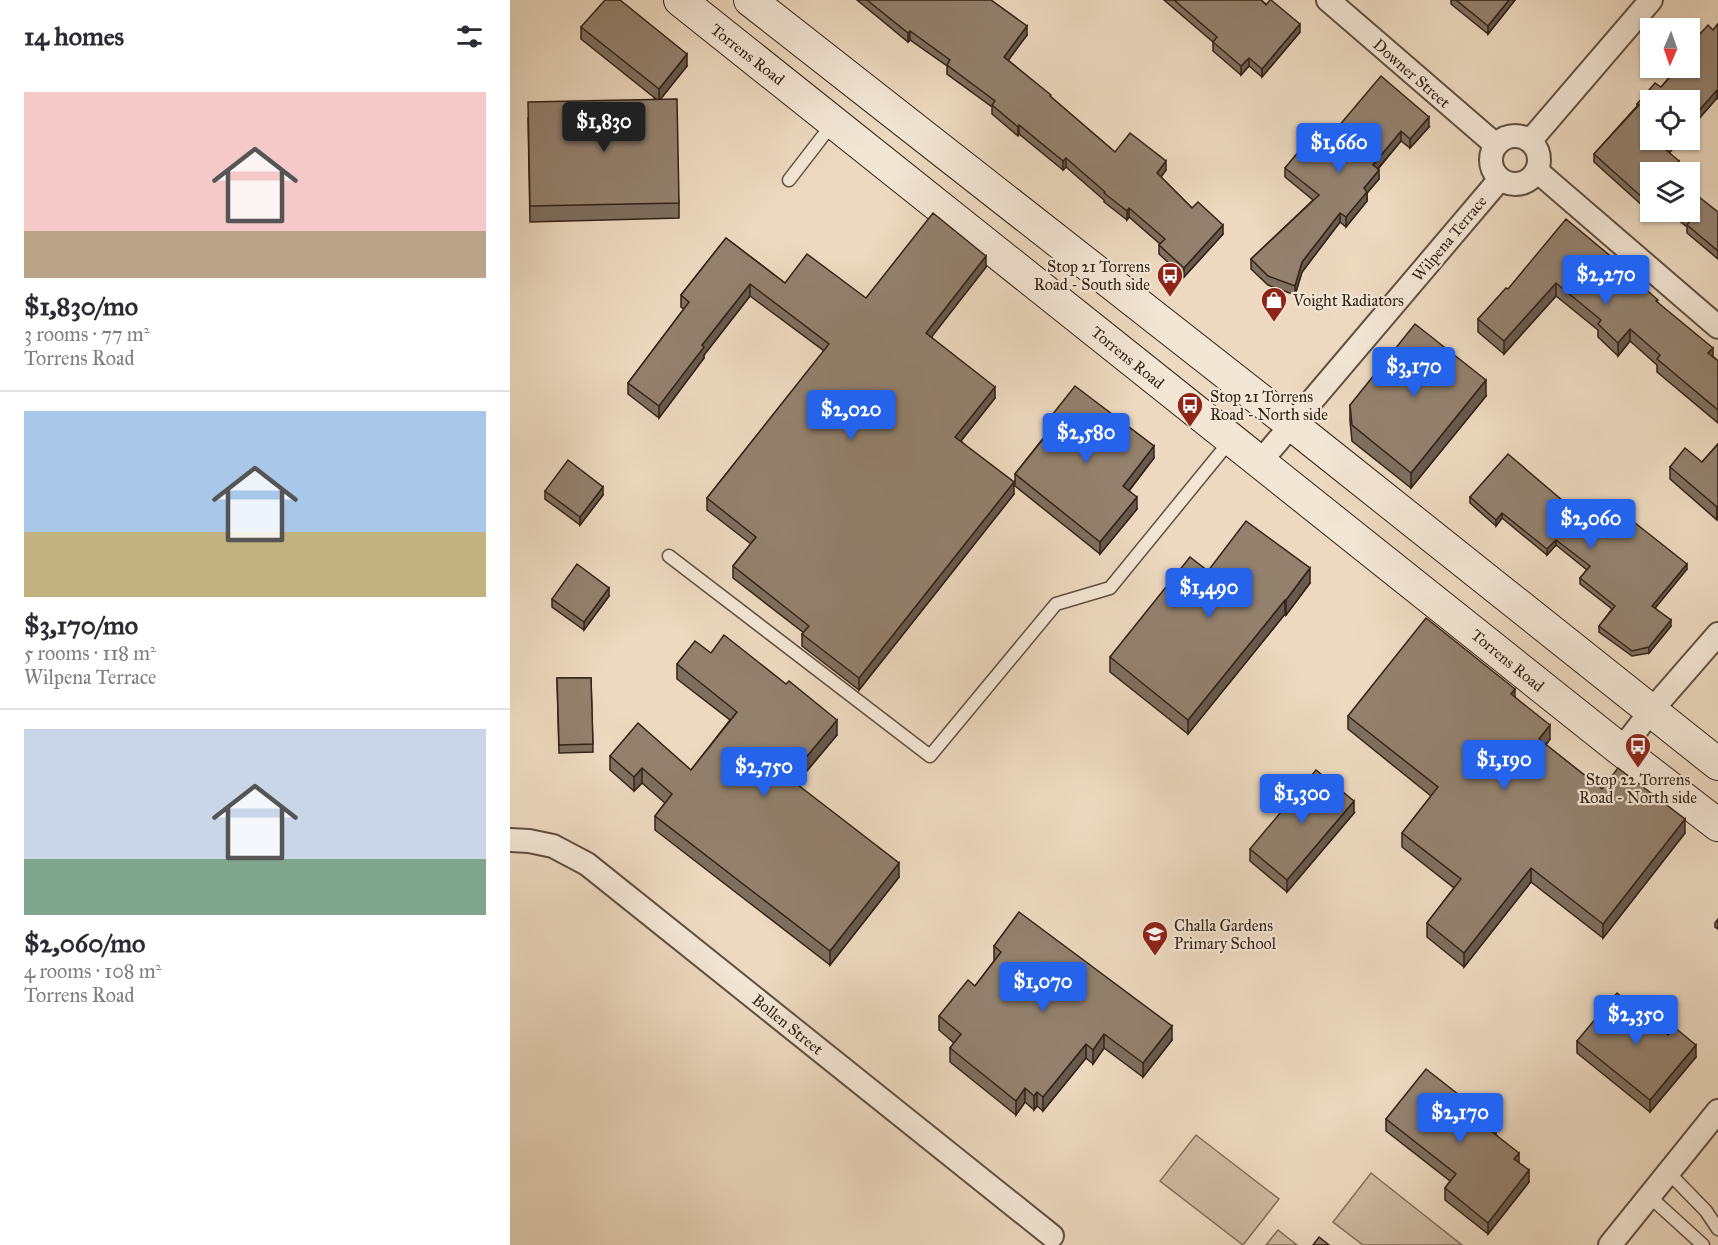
<!DOCTYPE html>
<meta charset="utf-8">
<style>
body{margin:0;font-family:"IM FELL Great Primer",serif;background:#f7f7f7;color:#2b2b33;height:100vh;display:flex;flex-direction:column;font-size:22px;white-space:nowrap}
*{box-sizing:border-box;margin:0}
p{font-size:20px;color:#7c7c81}
.icon{flex:none;width:33px;height:33px;fill:none;stroke:currentColor;stroke-width:2;stroke-linecap:round;stroke-linejoin:round}
.map{position:relative;flex:1;overflow:hidden}
.details{display:flex;flex-direction:column;background:#fff;width:510px}
.details>*{flex:none}
.needle{width:39px;rotate:182deg}
.buttons{position:absolute;left:1130px;top:18px;display:grid;gap:12px}
.buttons a{display:grid;place-items:center;width:60px;height:60px;border-radius:0px;background:#fff;box-shadow:0 2px 4px #0004;font-size:30px}
.price{position:absolute;translate:-50% -51px;padding:0 14px;border-radius:6px;background:#2563eb;color:#fff;font-size:20px;line-height:39px;filter:drop-shadow(0 2px 3px #0008)}
.price::after{content:'';position:absolute;left:50%;top:36px;width:18px;height:14px;margin-left:-9px;background:inherit;clip-path:polygon(0 0,100% 0,50% 100%)}
.price.selected{background:#222;color:#fff}
ul{padding:0;list-style:none}
li{display:grid;align-content:center;gap:12px;height:318px;padding:0 24px}
li+li{border-top:2px solid #e1e1e2}
li span{display:grid;place-items:center;height:186px;border-radius:0px;color:#555}
li>.icon{margin-inline-start:auto}
span .icon{width:108px;height:108px;fill:#fffc;stroke-width:1}
li b{font-size:26px}
h2{display:flex;justify-content:space-between;align-items:center;height:72px;padding:0 24px;font-size:26px}
main{display:flex;flex:1;min-height:0}
.map>svg:first-child{display:block}
.green{fill:#cdbaa2;stroke:#806e5c;stroke-width:1.5}
.lines{fill:none;stroke-linecap:round;stroke-linejoin:round}
.service-casing{stroke:#615041;stroke-width:15}
.minor-casing{stroke:#615041;stroke-width:26}
.secondary-casing{stroke:#332217;stroke-width:34}
.service{stroke:#f3e6d5;stroke-width:12}
.minor{stroke:#f3e6d5;stroke-width:22}
.secondary{stroke:#f3e6d5;stroke-width:32}
.wall{fill:#7e6f5f;stroke:#332217;stroke-width:1.5}
.shaded-wall{fill:#675a4d;stroke:#332217;stroke-width:1.5}
.building{fill:#93816e;stroke:#332217;stroke-width:1.5}
.labels{text-anchor:middle;stroke-width:4.5;stroke-linejoin:round;paint-order:stroke}
.street-label{font-size:16px;fill:#332217;stroke:#f3e6d5}
.poi-label{font-size:16px;fill:#332217;stroke:#f3e6d5;text-anchor:start}
</style>
<main>
<section class="details">
<h2>14 homes<svg class="icon" aria-label="filters" viewBox="0 0 24 24"><path d="M4 7h16M4 17h16"/><circle cx="9" cy="7" r="2"/><circle cx="15" cy="17" r="2"/></svg></h2>
<ul>
<li><span style="background:linear-gradient(#f6c9c9 75%,#b9a48a 0)"><svg class="icon" aria-label="home" viewBox="0 0 24 24"><path d="M3 11l9-7 9 7M6 9v11h12V9"/></svg></span><div><b>$1,830/mo</b><p>3 rooms · 77 m²</p><p>Torrens Road</p></div></li>
<li><span style="background:linear-gradient(#a9c7e8 65%,#c2b280 0)"><svg class="icon" aria-label="home" viewBox="0 0 24 24"><path d="M3 11l9-7 9 7M6 9v11h12V9"/></svg></span><div><b>$3,170/mo</b><p>5 rooms · 118 m²</p><p>Wilpena Terrace</p></div></li>
<li><span style="background:linear-gradient(#c9d6e8 70%,#7fa58c 0)"><svg class="icon" aria-label="home" viewBox="0 0 24 24"><path d="M3 11l9-7 9 7M6 9v11h12V9"/></svg></span><div><b>$2,060/mo</b><p>4 rooms · 108 m²</p><p>Torrens Road</p></div></li>
</ul>
</section>
<div class="map">
<svg width="1208" height="1245" viewBox="0 0 1208 1245">
<rect width="100%" height="100%" fill="#ecd9bf"/>
<filter id="stains"><feTurbulence type="fractalNoise" baseFrequency=".00333" numOctaves="4"/><feColorMatrix values="0 0 0 0 .2 0 0 0 0 .09 0 0 0 0 .02 0 0 0 .5 -.17"/></filter>
<radialGradient id="worn" r=".72"><stop offset=".6" stop-color="#630" stop-opacity="0"/><stop offset="1" stop-color="#630" stop-opacity=".3"/></radialGradient>
<g class="green">
<polygon points="686,1135 769,1199 733,1245 650,1181"/>
<polygon points="861,1173 952,1245 853,1245 823,1222"/>
<polygon points="768,1230 787,1245 788,1245 756,1245"/>
</g>
<g class="lines">
<g class="service-casing">
<g id="service">
<polyline points="279,180 323,123"/>
<polyline points="159,556 420,756 546,604 600,588 720,441"/>
<polyline points="1158,1172 1196,1211 1208,1229"/>
<polyline points="1139,1196 1193,1245"/>
</g>
</g>
<g class="minor-casing">
<g id="minor">
<polyline points="818,0 986,145"/>
<circle cx="1005" cy="160" r="24"/>
<polyline points="1020,141 1141,0"/>
<polyline points="1027,171 1208,327"/>
<polyline points="750,462 990,179"/>
<polyline points="1111,750 1141,711 1208,634"/>
<polyline points="0,840 19,841 43,846 77,864 542,1236"/>
<polyline points="1100,1245 1208,1111"/>
</g>
</g>
<g class="secondary-casing">
<g id="secondary">
<polyline points="170,0 1111,750 1208,825"/>
<polyline points="240,0 781,424 1208,764"/>
</g>
</g>
<use href="#service" class="service"/>
<use href="#minor" class="minor"/>
<use href="#secondary" class="secondary"/>
</g>
<g class="wall">
<polygon points="347,0 481,0 517,35 498,60 605,152 656,170 651,177 682,208 713,234 674,277 649,254 649,245 650,244 619,217 617,220 594,202 594,200 556,167 553,170 509,134 508,136 482,114 482,107 437,74 437,66 400,40 398,42"/>
<polygon points="654,0 751,0 790,32 752,77 739,66 731,75 703,51 703,42"/>
<polygon points="941,0 1005,0 978,34 941,4"/>
<polygon points="1208,24 1208,99 1207,98 1179,130 1179,100 1140,140 1171,140 1159,153 1169,169 1165,172 1140,172 1140,201 1134,207 1084,162 1084,154 1127,106 1127,104 1151,87 1181,52 1181,44 1203,30"/>
<polygon points="71,27 177,66 150,99 169,203 169,218 20,222 18,118 146,99 71,39"/>
<polygon points="919,127 900,148 891,141 868,169 869,179 857,193 857,201 836,227 830,222 792,272 785,295 758,285 741,269 741,259 803,200 775,177 775,168 809,147"/>
<polygon points="1158,212 1208,212 1208,259 1177,233 1177,227"/>
<polygon points="216,238 275,283 356,298 476,267 421,337 485,398 451,441 504,494 349,690 292,646 292,634 294,633 223,578 223,566 241,544 197,510 197,498 314,351 240,296 194,355 194,358 149,418 118,394 118,383 174,309 171,307 171,295"/>
<polygon points="1110,266 1208,361 1208,423 1147,372 1147,365 1120,341 1108,356 1088,337 1088,330 1046,296 994,354 968,332 968,319 998,289"/>
<polygon points="976,396 901,488 842,441 840,421 840,405"/>
<polygon points="535,424 644,458 619,491 627,509 590,554 505,486 505,474 535,436"/>
<polygon points="1208,444 1207,520 1160,479 1160,467 1192,462"/>
<polygon points="35,491 93,495 70,525 35,499"/>
<polygon points="960,497 1073,518 1113,527 1177,569 1145,608 1161,626 1139,653 1122,656 1089,632 1089,626 1102,609 1070,584 1070,578 1077,570 1046,545 1037,555 992,518 986,526 960,503"/>
<polygon points="698,571 800,583 776,615 775,614 678,734 600,672 600,657"/>
<polygon points="99,596 74,630 42,607 42,599"/>
<polygon points="201,653 327,735 286,784 389,877 320,965 145,830 145,816 155,803 132,783 124,791 100,770 100,756 181,770 220,720 167,679 167,664"/>
<polygon points="47,678 81,678 83,752 49,753"/>
<polygon points="1005,697 1040,739 1036,745 1092,789 1175,833 1093,938 1021,882 954,967 917,937 917,923 944,888 892,847 892,833 921,796 838,729 838,716"/>
<polygon points="844,813 777,892 740,861 740,849"/>
<polygon points="1208,919 1208,929 1205,927 1205,923"/>
<polygon points="484,946 662,1040 633,1077 594,1048 583,1064 576,1058 533,1111 527,1106 524,1110 515,1102 506,1115 440,1062 440,1048 444,1043 429,1030 429,1016 465,986 484,961"/>
<polygon points="1067,1041 1186,1057 1140,1112 1067,1053"/>
<polygon points="876,1119 986,1135 1009,1163 1019,1182 978,1234 935,1200 935,1188 940,1181 876,1131"/>
</g>
<g class="shaded-wall">
<polygon points="999,0 1005,0 978,34 978,26"/>
<polygon points="790,24 790,32 752,77 752,69"/>
<polygon points="517,26 517,35 494,66 494,57"/>
<polygon points="400,31 400,40 398,42 398,33"/>
<polygon points="177,54 177,66 149,101 149,89"/>
<polygon points="739,58 739,66 731,75 731,66"/>
<polygon points="1207,90 1207,98 1179,130 1179,122"/>
<polygon points="919,117 919,127 900,148 900,139"/>
<polygon points="509,125 509,134 508,136 508,127"/>
<polygon points="891,131 891,141 863,174 863,165"/>
<polygon points="1164,140 1171,140 1155,157 1155,149"/>
<polygon points="556,158 556,167 553,170 553,161"/>
<polygon points="656,161 656,170 647,182 647,173"/>
<polygon points="1169,161 1169,169 1165,172 1158,172"/>
<polygon points="869,170 869,179 857,193 857,201 836,227 836,217 854,188"/>
<polygon points="1140,192 1140,201 1134,207 1134,199"/>
<polygon points="619,208 619,217 617,220 617,211"/>
<polygon points="830,213 830,222 792,272 785,295 785,286 792,262"/>
<polygon points="713,225 713,234 674,277 674,268"/>
<polygon points="476,256 476,267 416,344 416,333"/>
<polygon points="1046,283 1046,296 994,354 994,341"/>
<polygon points="240,284 240,296 194,355 194,358 149,418 149,406 192,345"/>
<polygon points="1120,329 1120,341 1108,356 1108,343"/>
<polygon points="1203,348 1203,361 1198,353"/>
<polygon points="976,380 976,396 901,488 901,473"/>
<polygon points="485,387 485,398 445,448 445,437"/>
<polygon points="644,446 644,458 613,498 613,486"/>
<polygon points="504,482 504,494 349,690 349,678"/>
<polygon points="93,487 93,495 70,525 70,517"/>
<polygon points="627,497 627,509 590,554 590,542"/>
<polygon points="1208,506 1208,518 1207,520 1207,507"/>
<polygon points="992,513 992,518 986,526 986,520"/>
<polygon points="1046,540 1046,545 1037,555 1037,549"/>
<polygon points="1177,564 1177,569 1142,612 1142,606"/>
<polygon points="800,568 800,583 776,615 776,600"/>
<polygon points="99,588 99,596 74,630 74,622"/>
<polygon points="775,600 775,614 678,734 678,720"/>
<polygon points="1161,620 1161,626 1139,653 1139,647"/>
<polygon points="1005,689 1005,703 1001,694"/>
<polygon points="327,720 327,735 279,792 279,778"/>
<polygon points="1040,725 1040,739 1029,753 1029,739"/>
<polygon points="132,768 132,783 124,791 124,777"/>
<polygon points="844,801 844,813 777,892 777,880"/>
<polygon points="1175,819 1175,833 1093,938 1093,924"/>
<polygon points="389,863 389,877 320,965 320,951"/>
<polygon points="1021,868 1021,882 954,967 954,953"/>
<polygon points="662,1026 662,1040 633,1077 633,1063"/>
<polygon points="594,1034 594,1048 583,1064 583,1050"/>
<polygon points="576,1044 576,1058 533,1111 533,1097"/>
<polygon points="1186,1045 1186,1057 1140,1112 1140,1100"/>
<polygon points="515,1088 515,1102 506,1115 506,1101"/>
<polygon points="527,1092 527,1106 524,1110 524,1096"/>
<polygon points="986,1124 986,1136 981,1131"/>
<polygon points="1009,1153 1009,1165 1004,1159"/>
<polygon points="1019,1170 1019,1182 978,1234 978,1223"/>
</g>
<g class="building">
<polygon points="95,0 110,0 177,54 149,89 71,27"/>
<polygon points="357,0 481,0 517,26 494,57 541,95 540,96 605,152 620,133 656,161 647,173 682,208 688,202 713,225 674,268 649,245 655,239 619,208 617,211 594,193 595,192 556,158 553,161 509,125 508,127 482,105 485,101 437,65 440,60 400,31 398,33"/>
<polygon points="664,0 751,0 756,5 760,0 761,0 790,24 752,69 739,58 731,66 703,42 707,37"/>
<polygon points="946,0 999,0 978,26"/>
<polygon points="1208,24 1208,91 1207,90 1179,122 1179,100 1140,100 1140,140 1164,140 1155,149 1169,161 1158,172 1140,172 1140,192 1134,199 1084,154 1129,105 1127,104 1145,83 1151,87 1168,68 1179,68 1179,54 1185,47 1181,44 1198,25 1203,30"/>
<polygon points="871,76 919,117 900,139 891,131 863,165 869,170 854,188 857,192 836,217 830,213 792,262 785,286 758,276 741,259 809,195 775,168 799,139 809,147 815,139 817,140"/>
<polygon points="167,99 169,203 20,206 18,102"/>
<polygon points="1179,189 1208,212 1208,251 1177,225 1180,221 1168,212 1179,212"/>
<polygon points="423,213 476,256 416,333 485,387 445,437 504,482 349,678 292,634 299,626 223,566 246,537 197,498 319,344 240,284 192,345 194,347 149,406 118,383 179,302 171,295 216,238 275,283 297,254 356,298"/>
<polygon points="1056,219 1110,264 1109,266 1148,300 1146,301 1203,348 1198,353 1208,361 1208,410 1147,359 1150,355 1120,329 1108,343 1088,324 1091,320 1046,283 994,341 968,319 996,288 998,289"/>
<polygon points="905,324 976,380 901,473 842,425 840,405"/>
<polygon points="565,386 644,446 613,486 627,497 590,542 505,474 541,429 535,424"/>
<polygon points="1208,444 1208,506 1207,507 1160,467 1175,448 1192,462"/>
<polygon points="998,454 1073,518 1084,504 1113,527 1120,519 1177,564 1142,606 1161,620 1139,647 1122,651 1089,626 1105,606 1070,578 1080,566 1046,540 1037,549 992,513 986,520 960,497"/>
<polygon points="58,460 93,487 70,517 35,491"/>
<polygon points="736,521 800,568 776,600 775,600 678,720 600,657 680,557 698,571"/>
<polygon points="67,564 99,588 74,622 42,599"/>
<polygon points="916,618 1005,689 1001,694 1040,725 1029,739 1092,789 1108,768 1175,819 1093,924 1021,868 954,953 917,923 951,879 892,833 928,787 838,716"/>
<polygon points="214,635 276,684 279,681 327,720 279,778 389,863 320,951 145,816 162,794 132,768 124,777 100,756 128,723 181,770 227,712 167,664 185,641 201,653"/>
<polygon points="47,678 81,678 83,744 49,745"/>
<polygon points="806,770 844,801 777,880 740,849"/>
<polygon points="509,912 662,1026 633,1063 594,1034 583,1050 576,1044 533,1097 527,1092 524,1096 515,1088 506,1101 440,1048 451,1034 429,1016 458,980 465,986 491,952 484,946"/>
<polygon points="1107,993 1158,1035 1164,1027 1186,1045 1140,1100 1067,1041"/>
<polygon points="916,1069 986,1124 981,1131 1009,1153 1004,1159 1019,1170 978,1223 935,1188 946,1174 876,1119"/>
<polygon points="809,1237 819,1245 803,1245"/>
</g>
<defs>
<g id="bus-pin" transform="scale(1.35)"><path d="M0 17L-7.5 6A9.5 9.5 0 1 1 7.5 6Z" fill="#8f2418" stroke="#f3e6d5"/><path d="M-5-6H5V4H4V6H2V4H-2V6H-4V4H-5ZM-3.5-4V0h7V-4ZM-3.5 1.2v1.5H-2V1.2ZM2 1.2v1.5H3.5V1.2Z" fill="#fff"/></g>
<g id="shop-pin" transform="scale(1.35)"><path d="M0 17L-7.5 6A9.5 9.5 0 1 1 7.5 6Z" fill="#8f2418" stroke="#f3e6d5"/><path d="M-5-2.5h2.3a2.7 3.5 0 0 1 5.4 0H5L5.5 6h-11ZM-1.5-2.5h3a1.5 2.3 0 0 0-3 0Z" fill="#fff"/></g>
<g id="school-pin" transform="scale(1.35)"><path d="M0 17L-7.5 6A9.5 9.5 0 1 1 7.5 6Z" fill="#8f2418" stroke="#f3e6d5"/><path d="M0-5L7-2L0 1L-7-2ZM-4 1L0 2.5L4 1V4Q0 6-4 4Z" fill="#fff"/></g>
</defs>
<g fill-rule="evenodd">
<use href="#bus-pin" x="660" y="275"/>
<use href="#shop-pin" x="764" y="300"/>
<use href="#bus-pin" x="680" y="405"/>
<use href="#bus-pin" x="1128" y="746"/>
<use href="#school-pin" x="645" y="934"/>
</g>
<g class="labels">
<g class="street-label">
<text transform="translate(238 54) rotate(38)" y="6">Torrens Road</text>
<text transform="translate(902 73) rotate(41)" y="6">Downer Street</text>
<text transform="translate(939 238) rotate(-50)" y="6">Wilpena Terrace</text>
<text transform="translate(618 357) rotate(39)" y="6">Torrens Road</text>
<text transform="translate(998 660) rotate(39)" y="6">Torrens Road</text>
<text transform="translate(278 1024) rotate(39)" y="6">Bollen Street</text>
</g>
<g class="poi-label">
<text x="640" y="272" text-anchor="end">Stop 21 Torrens<tspan x="640" dy="18">Road - South side</tspan></text>
<text x="783" y="306">Voight Radiators</text>
<text x="700" y="402">Stop 21 Torrens<tspan x="700" dy="18">Road - North side</tspan></text>
<text x="1128" y="785" text-anchor="middle">Stop 22 Torrens<tspan x="1128" dy="18">Road - North side</tspan></text>
<text x="664" y="931">Challa Gardens<tspan x="664" dy="18">Primary School</tspan></text>
</g>
</g>
<rect width="100%" height="100%" filter="url(#stains)"/>
<rect width="100%" height="100%" fill="url(#worn)"/>
</svg>
<div class="buttons">
<a><svg class="needle" viewBox="-14 -14 28 28"><path d="M0-13l5 13h-10z" fill="#e53935"/><path d="M0 13l5-13h-10z" fill="#7c7c81"/></svg></a>
<a><svg class="icon" aria-label="locate" viewBox="0 0 24 24"><circle cx="12" cy="12" r="6"/><path d="M12 2v4M12 18v4M2 12h4M18 12h4"/></svg></a>
<a><svg class="icon" aria-label="layers" viewBox="0 0 24 24"><path d="M12 4l9 5-9 5-9-5zM3 14l9 5 9-5"/></svg></a>
</div>
<b class="price selected" style="left:94px;top:153px">$1,830</b>
<b class="price" style="left:829px;top:174px">$1,660</b>
<b class="price" style="left:1096px;top:306px">$2,270</b>
<b class="price" style="left:904px;top:398px">$3,170</b>
<b class="price" style="left:341px;top:441px">$2,020</b>
<b class="price" style="left:576px;top:464px">$2,580</b>
<b class="price" style="left:1081px;top:550px">$2,060</b>
<b class="price" style="left:699px;top:619px">$1,490</b>
<b class="price" style="left:994px;top:791px">$1,190</b>
<b class="price" style="left:254px;top:798px">$2,750</b>
<b class="price" style="left:792px;top:825px">$1,300</b>
<b class="price" style="left:533px;top:1013px">$1,070</b>
<b class="price" style="left:1126px;top:1046px">$2,350</b>
<b class="price" style="left:950px;top:1144px">$2,170</b>
</div>
</main>
